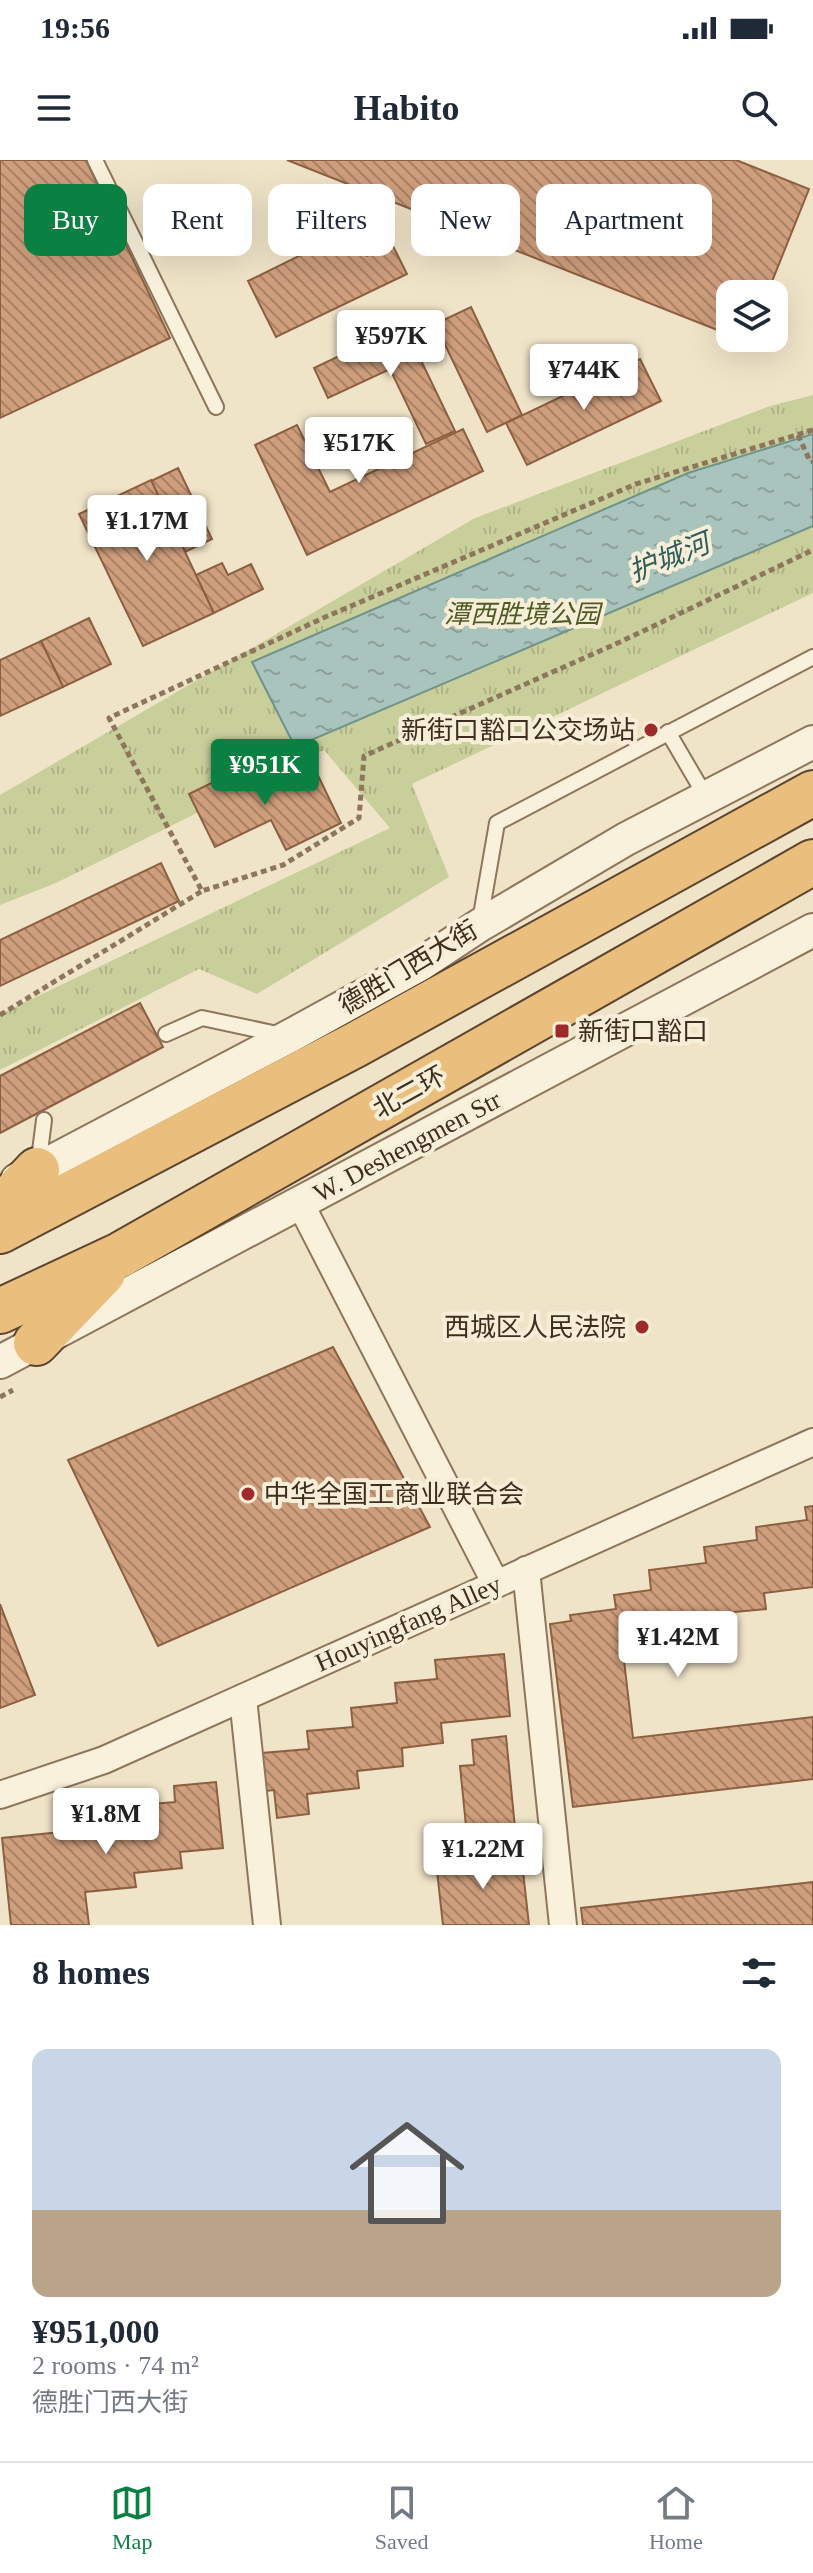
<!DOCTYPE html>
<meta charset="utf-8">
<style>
body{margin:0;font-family:"Times New Roman","Noto Sans SC",serif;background:#f6f6f7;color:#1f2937;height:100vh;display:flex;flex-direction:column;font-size:30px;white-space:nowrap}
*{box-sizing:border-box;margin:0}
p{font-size:26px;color:#747a83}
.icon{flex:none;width:44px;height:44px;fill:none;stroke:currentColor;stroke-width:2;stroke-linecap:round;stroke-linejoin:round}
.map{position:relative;height:1765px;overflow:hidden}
.side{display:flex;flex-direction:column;background:#fff;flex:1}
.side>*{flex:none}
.top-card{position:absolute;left:24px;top:24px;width:766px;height:72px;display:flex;gap:16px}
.fabs{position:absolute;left:716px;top:120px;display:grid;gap:16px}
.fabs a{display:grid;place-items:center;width:72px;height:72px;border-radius:16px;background:#fff;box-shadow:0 8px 32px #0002;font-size:40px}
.price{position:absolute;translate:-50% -68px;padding:0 18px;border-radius:8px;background:#fff;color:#222;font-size:26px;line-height:52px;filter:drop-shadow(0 2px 4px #0008)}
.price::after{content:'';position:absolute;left:50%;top:48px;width:24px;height:18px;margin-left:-12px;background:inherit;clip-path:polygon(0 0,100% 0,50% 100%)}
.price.active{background:#0b8043;color:#fff}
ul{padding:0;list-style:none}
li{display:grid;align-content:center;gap:16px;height:424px;padding:0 32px}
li+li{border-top:2px solid #e0e1e3}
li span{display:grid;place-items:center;height:248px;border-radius:16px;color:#555}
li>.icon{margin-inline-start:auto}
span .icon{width:144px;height:144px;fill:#fffc;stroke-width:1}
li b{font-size:34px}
h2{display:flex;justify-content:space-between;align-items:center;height:96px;padding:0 32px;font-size:34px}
.pill{padding:0 28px;border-radius:16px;background:#fff;box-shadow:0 8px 32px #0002;font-size:28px;line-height:72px}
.pill.active{background:#0b8043;color:#fff}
.status{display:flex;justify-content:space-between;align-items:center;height:56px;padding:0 40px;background:#fff;direction:ltr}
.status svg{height:22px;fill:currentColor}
header{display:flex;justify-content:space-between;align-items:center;height:104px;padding:0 32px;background:#fff;font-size:36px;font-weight:700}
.menu{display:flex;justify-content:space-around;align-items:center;height:112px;border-top:2px solid #e0e1e3;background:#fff;font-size:22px;color:#747a83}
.menu a{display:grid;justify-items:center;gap:4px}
.menu .active{color:#0b8043}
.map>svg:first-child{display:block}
.park{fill:url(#park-tufts)}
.water{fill:url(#water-ripples);stroke:#6f938a;stroke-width:2}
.building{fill:url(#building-back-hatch);stroke:#8d5f41;stroke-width:2}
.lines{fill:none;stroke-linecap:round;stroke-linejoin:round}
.service-casing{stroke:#8d765c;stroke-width:18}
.minor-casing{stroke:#8d765c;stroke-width:30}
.tertiary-casing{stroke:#8d765c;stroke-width:36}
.trunk-casing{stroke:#5b4430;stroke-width:48}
.path{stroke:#8d765c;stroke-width:5;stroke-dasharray:6 4;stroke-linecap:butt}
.service{stroke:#faf1dc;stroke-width:14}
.minor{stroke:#faf1dc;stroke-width:26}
.tertiary{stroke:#faf1dc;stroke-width:32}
.trunk{stroke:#eabe7c;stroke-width:44}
.poi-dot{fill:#9e2a2b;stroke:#f7eed8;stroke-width:3}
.labels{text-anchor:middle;stroke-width:8;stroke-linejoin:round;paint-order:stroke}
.park-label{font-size:26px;font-style:italic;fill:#4d5a26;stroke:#f7eed8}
.poi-label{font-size:26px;fill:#3d2e20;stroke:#f7eed8;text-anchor:end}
.street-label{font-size:26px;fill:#3d2e20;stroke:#f7eed8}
.water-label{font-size:28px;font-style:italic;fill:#2f5d5a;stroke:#f7eed8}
</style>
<div class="status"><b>19:56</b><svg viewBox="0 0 49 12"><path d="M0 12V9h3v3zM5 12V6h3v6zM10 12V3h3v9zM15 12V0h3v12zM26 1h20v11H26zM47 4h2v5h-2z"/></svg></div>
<header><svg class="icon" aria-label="menu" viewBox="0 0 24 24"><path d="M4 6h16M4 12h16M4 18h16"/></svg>Habito<svg class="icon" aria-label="search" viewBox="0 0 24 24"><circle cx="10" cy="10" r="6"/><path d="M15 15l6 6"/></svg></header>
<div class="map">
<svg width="813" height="1765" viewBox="0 0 813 1765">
<defs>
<pattern id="park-tufts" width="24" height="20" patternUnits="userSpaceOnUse" patternTransform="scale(2)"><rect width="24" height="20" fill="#c9cf9b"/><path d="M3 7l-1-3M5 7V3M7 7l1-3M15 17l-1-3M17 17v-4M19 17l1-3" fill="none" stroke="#aeb285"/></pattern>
<pattern id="water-ripples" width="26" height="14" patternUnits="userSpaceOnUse" patternTransform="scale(2)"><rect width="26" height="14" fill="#a9c4bc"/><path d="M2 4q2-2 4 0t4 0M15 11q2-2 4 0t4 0" fill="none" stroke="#8ba098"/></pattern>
<pattern id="building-back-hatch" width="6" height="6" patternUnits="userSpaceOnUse" patternTransform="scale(2)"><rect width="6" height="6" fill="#cf9f7d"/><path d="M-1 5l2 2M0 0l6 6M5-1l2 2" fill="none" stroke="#a98266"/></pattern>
</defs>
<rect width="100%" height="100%" fill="#f0e4c8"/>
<polygon class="park" points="813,235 813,433 412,624 449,717 257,834 199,809 0,910 0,854 390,668 324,590 56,723 0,745 0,635 475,358 770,246"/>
<polygon class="water" points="813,274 813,366 295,587 252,502 688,313"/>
<g class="building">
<polygon points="0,0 86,0 170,178 0,258"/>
<polygon points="287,0 736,0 809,29 767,134 730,134 730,175"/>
<polygon points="354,69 367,96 392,84 407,114 276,177 248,121"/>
<polygon points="471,147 522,255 487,272 435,164"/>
<polygon points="404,165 455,271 426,284 390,209 328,238 314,208"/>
<polygon points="640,199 661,241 527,305 506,263"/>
<polygon points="297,265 330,332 463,269 483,311 307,395 255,285"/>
<polygon points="178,308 212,379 185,392 151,321"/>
<polygon points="151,320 214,453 143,486 79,354"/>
<polygon points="222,403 228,415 251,404 263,429 214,453 196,415"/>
<polygon points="89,458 111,504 63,527 41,481"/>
<polygon points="41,481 63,527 0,556 0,500"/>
<polygon points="250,604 263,632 314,607 341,663 286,690 271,660 215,687 189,634"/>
<polygon points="161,703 179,741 0,826 0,780"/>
<polygon points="140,843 163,887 0,973 0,916"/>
<polygon points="333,1187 430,1367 158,1486 68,1300"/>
<polygon points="813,1346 813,1427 764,1433 766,1449 713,1454 715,1472 622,1483 633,1578 813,1557 813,1619 573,1647 550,1464 571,1461 570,1455 616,1449 614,1435 651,1430 649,1410 706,1403 704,1387 757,1380 756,1367 807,1360 805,1347"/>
<polygon points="0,1444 35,1535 0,1548"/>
<polygon points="504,1494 510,1556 441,1563 443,1583 402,1588 403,1606 357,1611 359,1628 307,1634 309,1654 277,1658 274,1630 266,1631 262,1593 309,1589 307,1571 353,1567 351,1548 397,1543 395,1523 437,1519 435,1500"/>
<polygon points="506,1576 516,1678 494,1680 493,1674 467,1676 460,1606 474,1605 472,1580"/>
<polygon points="216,1622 223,1688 180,1692 182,1708 134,1713 136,1727 85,1732 89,1765 11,1765 2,1678 131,1665 129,1646 175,1642 174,1626"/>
<polygon points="521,1693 529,1765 443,1765 436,1702"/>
<polygon points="813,1722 813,1765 583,1765 581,1748"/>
</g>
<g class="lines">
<g class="service-casing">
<g id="service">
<polyline points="95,0 216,247"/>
<polyline points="668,572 706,637"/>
<polyline points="480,761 497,663 813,497"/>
<polyline points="166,874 202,858 282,875"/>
<polyline points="38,1007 44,960"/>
</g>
</g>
<g class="minor-casing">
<g id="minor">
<polyline points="300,1043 496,1424"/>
<polyline points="526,1410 563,1765"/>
<polyline points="243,1538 267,1765"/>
<polyline points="0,1635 104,1600 813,1282"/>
</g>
</g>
<g class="tertiary-casing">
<g id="tertiary">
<polyline points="17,1020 290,876 421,804 480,765 626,679 813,582"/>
<polyline points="0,1202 813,770"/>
</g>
</g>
<g class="trunk-casing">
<g id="trunk">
<polyline points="0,1049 37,1010"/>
<polyline points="0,1071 355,885 813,633"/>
<polyline points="0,1151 120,1095 813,702"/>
<polyline points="36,1183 103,1113"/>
</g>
</g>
<g class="path">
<polyline points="813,270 636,324 323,458 109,558 202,731 283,705 359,658 364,596 620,482 813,390"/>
<polyline points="798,275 810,301 813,302"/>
<polyline points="0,855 202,731"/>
<polyline points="0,1237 13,1230"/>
</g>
<use href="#service" class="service"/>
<use href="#minor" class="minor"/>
<use href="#tertiary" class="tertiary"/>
<use href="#trunk" class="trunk"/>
</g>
<g class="poi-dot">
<circle cx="651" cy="570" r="8"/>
<rect x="554" y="863" width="16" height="16" rx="4"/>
<circle cx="642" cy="1167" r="8"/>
<circle cx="248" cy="1334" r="8"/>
</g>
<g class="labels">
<g class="park-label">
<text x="522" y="463">潭西胜境公园</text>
</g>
<g class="poi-label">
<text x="635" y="579">新街口豁口公交场站</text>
<text x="578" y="880" text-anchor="start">新街口豁口</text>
<text x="626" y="1176">西城区人民法院</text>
<text x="264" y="1343" text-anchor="start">中华全国工商业联合会</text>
</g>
<g class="street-label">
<text transform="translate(408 807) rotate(-31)" y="9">德胜门西大街</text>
<text transform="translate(409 932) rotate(-29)" y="9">北二环</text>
<text transform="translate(407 986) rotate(-28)" y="9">W. Deshengmen Str</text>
<text transform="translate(408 1463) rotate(-24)" y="9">Houyingfang Alley</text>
</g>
<g class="water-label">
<text transform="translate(669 397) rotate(-22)" y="10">护城河</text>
</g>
</g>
</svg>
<div class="fabs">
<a><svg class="icon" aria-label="layers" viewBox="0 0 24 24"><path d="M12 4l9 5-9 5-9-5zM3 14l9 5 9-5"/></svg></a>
</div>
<b class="price" style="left:391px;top:218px">¥597K</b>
<b class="price" style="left:584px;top:252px">¥744K</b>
<b class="price" style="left:359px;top:325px">¥517K</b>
<b class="price" style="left:147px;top:403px">¥1.17M</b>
<b class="price active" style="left:265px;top:647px">¥951K</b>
<b class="price" style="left:678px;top:1519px">¥1.42M</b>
<b class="price" style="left:106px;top:1696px">¥1.8M</b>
<b class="price" style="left:483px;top:1731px">¥1.22M</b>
<div class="top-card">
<a class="pill active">Buy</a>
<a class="pill">Rent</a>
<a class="pill">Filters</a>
<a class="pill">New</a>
<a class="pill">Apartment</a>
</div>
</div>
<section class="side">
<h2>8 homes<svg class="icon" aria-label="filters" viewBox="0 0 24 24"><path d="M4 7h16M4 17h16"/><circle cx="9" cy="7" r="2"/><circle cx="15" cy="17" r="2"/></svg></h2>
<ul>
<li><span style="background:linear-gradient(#c9d6e8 65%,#b9a48a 0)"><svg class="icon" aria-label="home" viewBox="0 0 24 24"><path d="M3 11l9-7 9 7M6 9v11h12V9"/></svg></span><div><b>¥951,000</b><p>2 rooms · 74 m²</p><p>德胜门西大街</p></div></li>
</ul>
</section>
<nav class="menu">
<a class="active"><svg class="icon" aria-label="map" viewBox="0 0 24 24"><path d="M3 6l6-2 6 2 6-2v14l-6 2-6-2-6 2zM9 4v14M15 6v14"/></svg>Map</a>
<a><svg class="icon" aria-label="saved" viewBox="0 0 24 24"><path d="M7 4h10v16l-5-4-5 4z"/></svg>Saved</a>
<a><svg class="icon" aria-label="home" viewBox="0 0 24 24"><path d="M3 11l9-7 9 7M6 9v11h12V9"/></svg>Home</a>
</nav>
